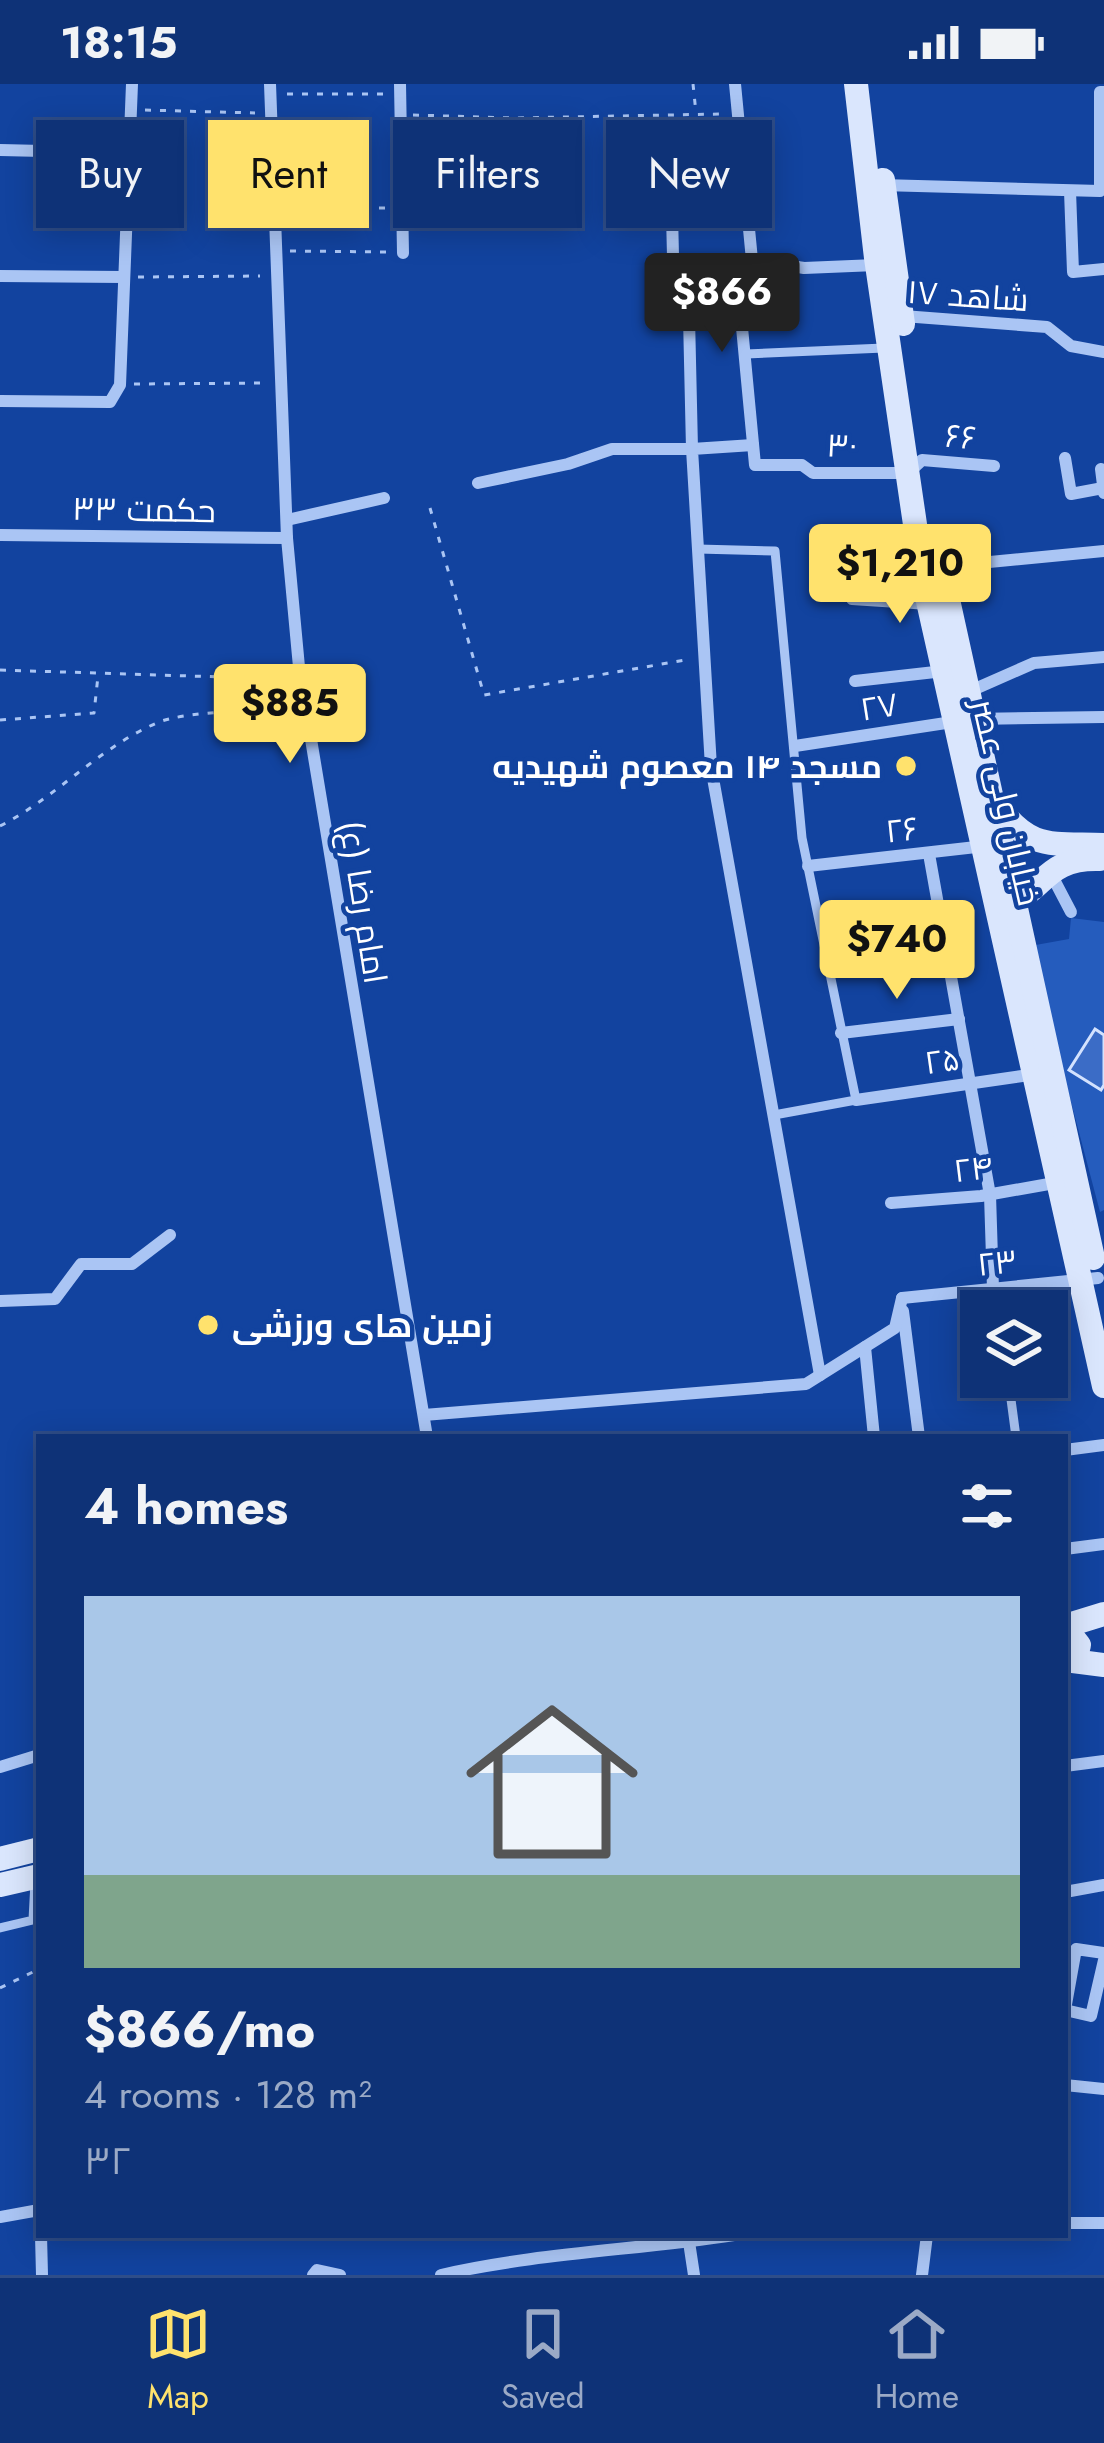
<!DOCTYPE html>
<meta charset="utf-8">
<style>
body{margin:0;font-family:Jost,Cairo,sans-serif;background:#1c3e7f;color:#f1f3f6;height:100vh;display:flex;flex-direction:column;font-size:45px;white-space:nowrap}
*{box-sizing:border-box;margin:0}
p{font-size:39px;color:#9baac6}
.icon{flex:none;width:66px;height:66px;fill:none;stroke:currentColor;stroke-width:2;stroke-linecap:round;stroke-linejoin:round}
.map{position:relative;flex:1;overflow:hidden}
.panel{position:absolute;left:36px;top:1350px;width:1032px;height:804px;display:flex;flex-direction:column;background:#0e3277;border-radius:0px;box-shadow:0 6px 30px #0003,0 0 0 3px #2e4d89}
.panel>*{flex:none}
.guide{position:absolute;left:36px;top:36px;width:1032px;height:108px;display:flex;gap:24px}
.buttons{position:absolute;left:960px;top:1206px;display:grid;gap:24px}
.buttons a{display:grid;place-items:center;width:108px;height:108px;border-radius:0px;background:#0e3277;box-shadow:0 6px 30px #0003,0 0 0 3px #2e4d89;font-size:60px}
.price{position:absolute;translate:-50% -102px;padding:0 27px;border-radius:12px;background:#ffe26d;color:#111;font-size:39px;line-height:78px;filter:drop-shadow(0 3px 6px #0008)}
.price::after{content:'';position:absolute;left:50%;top:72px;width:36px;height:27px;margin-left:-18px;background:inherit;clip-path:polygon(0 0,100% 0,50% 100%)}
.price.selected{background:#222;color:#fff}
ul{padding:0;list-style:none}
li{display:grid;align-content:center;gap:24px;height:636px;padding:0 48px}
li+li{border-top:3px solid #2e4d89}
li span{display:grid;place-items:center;height:372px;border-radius:0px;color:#555}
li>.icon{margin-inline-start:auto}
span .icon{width:216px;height:216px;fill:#fffc;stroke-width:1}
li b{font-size:51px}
h2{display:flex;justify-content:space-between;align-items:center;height:144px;padding:0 48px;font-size:51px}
.pill{padding:0 42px;border-radius:0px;background:#0e3277;box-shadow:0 6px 30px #0003,0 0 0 3px #2e4d89;font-size:42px;line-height:108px}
.pill.selected{background:#ffe26d;color:#111}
.status{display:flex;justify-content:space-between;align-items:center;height:84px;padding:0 60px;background:#0e3277;direction:ltr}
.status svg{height:33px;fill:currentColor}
.tab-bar{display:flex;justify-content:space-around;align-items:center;height:168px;border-top:3px solid #2e4d89;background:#0e3277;font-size:33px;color:#9baac6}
.tab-bar a{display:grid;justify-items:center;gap:6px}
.tab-bar .selected{color:#ffe26d}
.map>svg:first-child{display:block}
.green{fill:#255cbd}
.building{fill:#3b6cc6;stroke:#d3e2fe;stroke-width:3}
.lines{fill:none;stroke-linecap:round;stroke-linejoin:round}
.path{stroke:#aac5f4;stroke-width:3;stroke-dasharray:6 9;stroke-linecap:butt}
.lane{stroke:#aac5f4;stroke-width:9}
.street{stroke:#aac5f4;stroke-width:12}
.secondary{stroke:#dae6fd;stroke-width:24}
.poi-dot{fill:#ffe26d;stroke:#12439f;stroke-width:4.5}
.labels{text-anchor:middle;stroke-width:9;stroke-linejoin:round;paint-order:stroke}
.street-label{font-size:33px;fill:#fff;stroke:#12439f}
.poi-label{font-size:33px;font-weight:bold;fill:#fff;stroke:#12439f;text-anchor:end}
</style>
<div class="status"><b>18:15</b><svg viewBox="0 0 49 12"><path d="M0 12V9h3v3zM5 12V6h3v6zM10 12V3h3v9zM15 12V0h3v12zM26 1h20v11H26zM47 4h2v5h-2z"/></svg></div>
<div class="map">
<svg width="1104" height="2191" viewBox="0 0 1104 2191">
<rect width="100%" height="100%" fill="#12439f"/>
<polygon class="green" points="1071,834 1104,838 1104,1126 1100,1128 1030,862 1069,855"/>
<polygon class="building" points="1095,945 1104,951 1104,1001 1101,1006 1069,986"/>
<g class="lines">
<g class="path">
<polyline points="693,0 696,29"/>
<polyline points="287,10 386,10"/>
<polyline points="145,26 255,29"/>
<polyline points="413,31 515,34 721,30"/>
<polyline points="668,33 670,71"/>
<polyline points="289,125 387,124"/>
<polyline points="290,167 389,168"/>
<polyline points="138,193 260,192"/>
<polyline points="134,300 268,299"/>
<polyline points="430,424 484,611 691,575"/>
<polyline points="0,586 286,595"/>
<polyline points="0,636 94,629 98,592"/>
<path d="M0,742C57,713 99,663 159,638C188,627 257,627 291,623"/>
<polyline points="0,1904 39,1885"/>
</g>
<g class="lane">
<polyline points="746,270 884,264"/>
<polyline points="698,465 775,467 802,754 856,1016 774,1031"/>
<polyline points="993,1205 996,1227"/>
<polyline points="1008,1293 1016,1353"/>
<polyline points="0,1844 33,1836 35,1798"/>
</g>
<g class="street">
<polyline points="270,0 287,454 299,583 427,1353"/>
<polyline points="400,0 403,169"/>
<polyline points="735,0 752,176 741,195 741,233 755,381 802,381 813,389 908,389 922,376 994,382"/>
<polyline points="0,66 129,69"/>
<polyline points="671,88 673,172 662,215 689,233"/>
<polyline points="881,101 1100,107 1100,8 1104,8"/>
<polyline points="1070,107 1073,188 1104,185"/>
<polyline points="752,176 804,184 876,181"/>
<polyline points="0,192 124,193"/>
<polyline points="903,232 1047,243 1071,262 1104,268"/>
<polyline points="0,317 110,318 120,301 132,0"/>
<polyline points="753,361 692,365 711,683 820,1291"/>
<polyline points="1065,374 1071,410 1103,404"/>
<polyline points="1101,385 1104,409"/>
<polyline points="478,399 568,380 612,365 692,365 689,233 741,233"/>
<polyline points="287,436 384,414"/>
<polyline points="0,451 287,454"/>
<polyline points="938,483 1104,467"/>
<polyline points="852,515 929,520"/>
<polyline points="855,597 944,587"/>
<polyline points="968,608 1034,579 1104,573"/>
<polyline points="795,662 972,635 1104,633"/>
<polyline points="929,770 990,1111 993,1205"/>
<polyline points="808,782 985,762"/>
<polyline points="1049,786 1071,828"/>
<polyline points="894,881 947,870"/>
<polyline points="841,949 959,935"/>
<polyline points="856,1016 1036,990"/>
<polyline points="891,1119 981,1112 1060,1098"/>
<polyline points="902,1214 1098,1194"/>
<polyline points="0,1217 55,1215 81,1180 132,1180 170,1151"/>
<polyline points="903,1227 919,1353"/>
<polyline points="865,1263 874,1353"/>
<polyline points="424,1331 806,1300 895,1244 902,1214"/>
<polyline points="1065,1366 1104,1361"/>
<polyline points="1065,1465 1104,1460"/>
<polyline points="1065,1682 1104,1677"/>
<polyline points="0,1683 39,1671"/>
<polyline points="1065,1808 1104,1801"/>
<polyline points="1065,1926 1076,1865 1104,1869"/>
<polyline points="1065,1926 1091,1932 1104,1876"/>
<polyline points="1065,2001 1104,2005"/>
<polyline points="0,2133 39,2126"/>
<polyline points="1065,2139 1104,2139"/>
<polyline points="41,2151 42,2191"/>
<polyline points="689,2158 694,2191"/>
<polyline points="313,2191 317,2186 340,2191"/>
<path d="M441,2191C536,2169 637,2166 734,2151"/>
<polyline points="922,2191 927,2151"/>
</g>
<g class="secondary">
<polyline points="856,0 876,174 923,495 1104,1302"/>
<polyline points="883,96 903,240"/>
<polyline points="934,452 1093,1174"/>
<path d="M996,720C1030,767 1050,759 1104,761"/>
<path d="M1005,819C1045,810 1042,773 1100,775"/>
<polyline points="1065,1542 1104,1530"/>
<polyline points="1065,1543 1079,1561 1075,1576"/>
<polyline points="1065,1576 1104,1581"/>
<polyline points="0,1775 39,1765"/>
<polyline points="0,1801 39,1792"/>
</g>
</g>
<g class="poi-dot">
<circle cx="906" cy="682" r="12"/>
<circle cx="208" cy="1241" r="12"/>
</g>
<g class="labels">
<g class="street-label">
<text transform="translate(968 211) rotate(4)" y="12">شاهد ۱۷</text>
<text transform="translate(961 352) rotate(5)" y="12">۶۶</text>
<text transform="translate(842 361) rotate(3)" y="12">۳۰</text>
<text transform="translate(144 425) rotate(1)" y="12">حکمت ۳۳</text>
<text transform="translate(879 622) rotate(-9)" y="12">۲۷</text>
<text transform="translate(1007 718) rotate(77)" y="12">خیابان ولی عصر</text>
<text transform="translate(902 745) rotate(-6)" y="12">۲۶</text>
<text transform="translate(364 818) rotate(81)" y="12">امام رضا (ع)</text>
<text transform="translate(942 976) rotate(-8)" y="12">۲۵</text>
<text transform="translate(973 1084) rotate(-7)" y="12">۲۴</text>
<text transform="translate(997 1178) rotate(-6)" y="12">۲۳</text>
</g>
<g class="poi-label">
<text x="882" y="694">مسجد ۱۴ معصوم شهیدیه</text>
<text x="232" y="1253" text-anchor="start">زمین های ورزشی</text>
</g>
</g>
</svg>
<div class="buttons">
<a><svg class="icon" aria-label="layers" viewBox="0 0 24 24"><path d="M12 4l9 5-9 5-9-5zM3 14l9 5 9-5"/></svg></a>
</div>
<b class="price selected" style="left:722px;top:271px">$866</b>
<b class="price" style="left:900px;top:542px">$1,210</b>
<b class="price" style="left:290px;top:682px">$885</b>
<b class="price" style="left:897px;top:918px">$740</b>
<div class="guide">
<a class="pill">Buy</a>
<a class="pill selected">Rent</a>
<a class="pill">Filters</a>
<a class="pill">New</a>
</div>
<section class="panel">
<h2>4 homes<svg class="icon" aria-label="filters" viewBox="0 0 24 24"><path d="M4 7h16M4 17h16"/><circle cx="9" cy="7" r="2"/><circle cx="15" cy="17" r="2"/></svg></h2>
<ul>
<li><span style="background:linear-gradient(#a9c7e8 75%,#7fa58c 0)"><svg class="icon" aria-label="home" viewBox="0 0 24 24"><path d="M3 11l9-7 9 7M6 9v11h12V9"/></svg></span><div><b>$866/mo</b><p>4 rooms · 128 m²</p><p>۳۲</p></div></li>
</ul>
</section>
</div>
<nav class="tab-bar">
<a class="selected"><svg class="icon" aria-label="map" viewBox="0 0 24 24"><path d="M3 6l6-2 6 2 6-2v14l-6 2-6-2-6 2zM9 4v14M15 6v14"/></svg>Map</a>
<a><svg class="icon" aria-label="saved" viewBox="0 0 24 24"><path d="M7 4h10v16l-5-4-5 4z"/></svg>Saved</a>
<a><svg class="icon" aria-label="home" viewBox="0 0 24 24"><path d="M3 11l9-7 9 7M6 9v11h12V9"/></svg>Home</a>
</nav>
